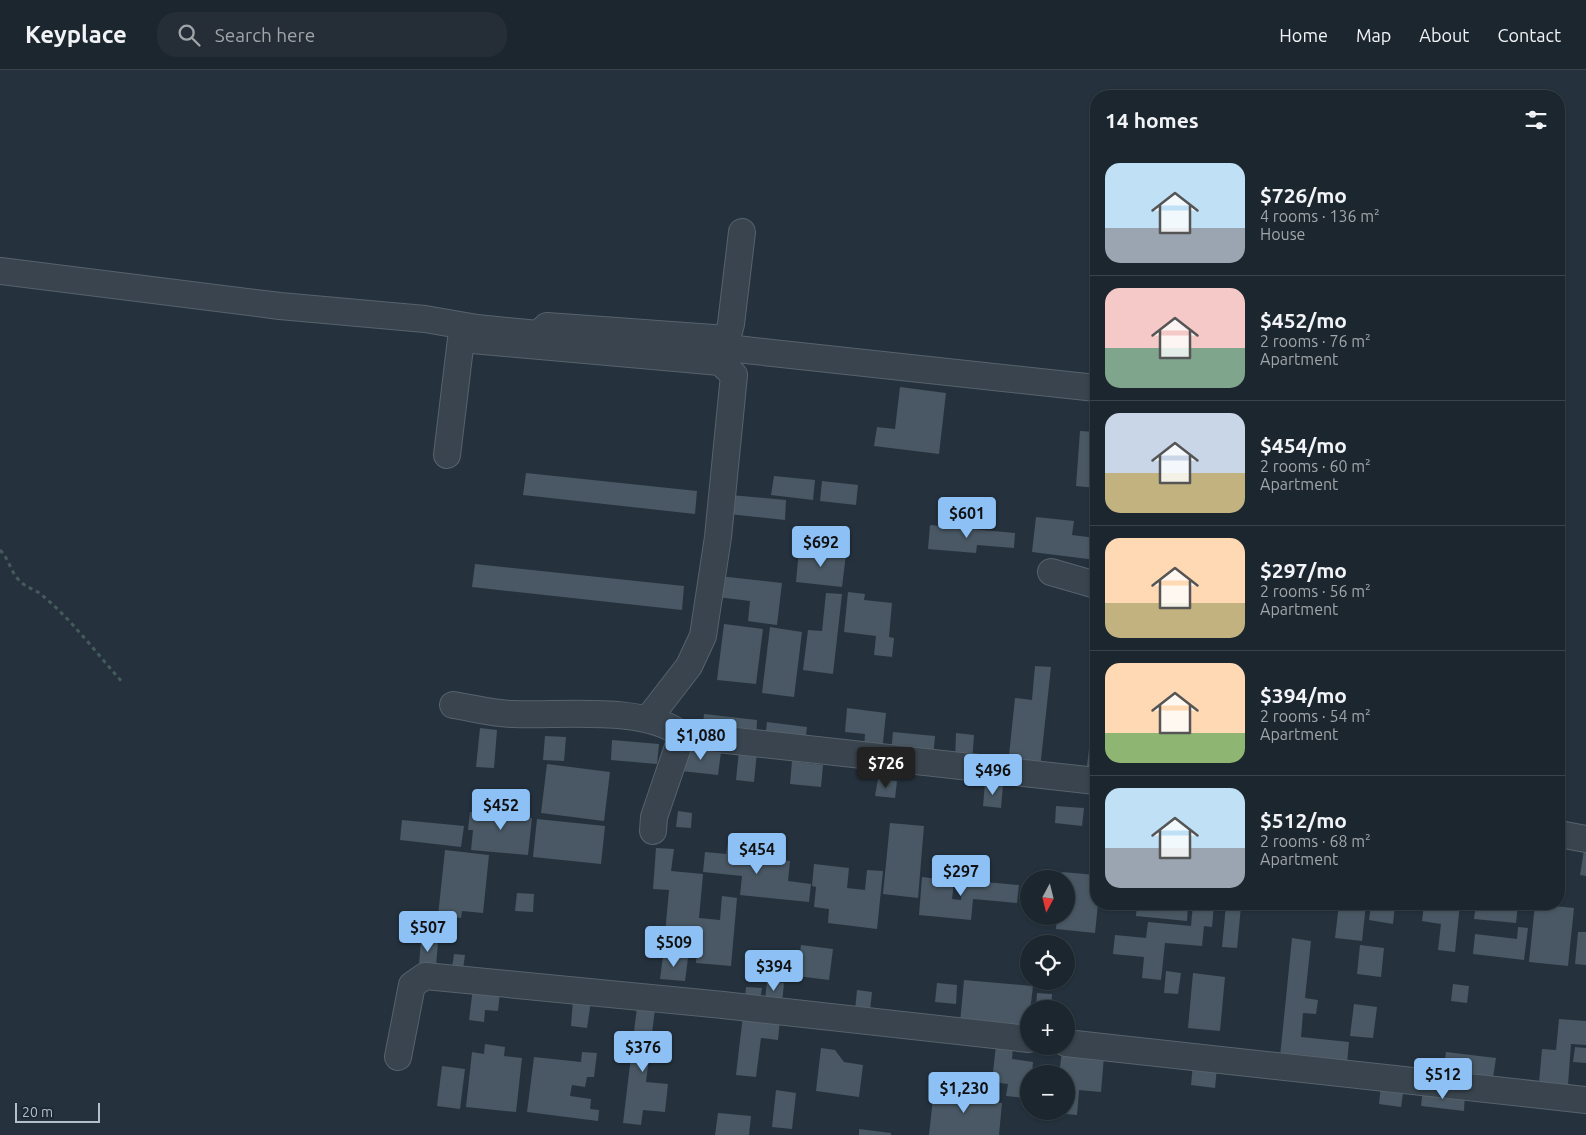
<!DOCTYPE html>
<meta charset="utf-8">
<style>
body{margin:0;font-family:Ubuntu,sans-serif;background:#252e36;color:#f1f3f6;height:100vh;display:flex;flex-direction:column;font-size:19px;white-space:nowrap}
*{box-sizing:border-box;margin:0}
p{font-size:16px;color:#a0a5aa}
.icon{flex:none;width:28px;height:28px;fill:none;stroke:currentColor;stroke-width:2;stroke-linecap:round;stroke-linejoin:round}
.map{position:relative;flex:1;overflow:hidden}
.drawer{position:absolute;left:1090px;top:20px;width:475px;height:820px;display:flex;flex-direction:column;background:#1c262e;border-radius:20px;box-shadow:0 1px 4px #0004,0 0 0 1px #3a434a}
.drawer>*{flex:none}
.needle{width:32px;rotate:187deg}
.fabs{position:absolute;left:1020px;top:800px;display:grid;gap:10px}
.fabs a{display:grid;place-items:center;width:55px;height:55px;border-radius:50%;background:#1c262e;box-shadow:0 1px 4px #0004,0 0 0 1px #3a434a;font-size:25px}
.scale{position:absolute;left:15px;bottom:12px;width:85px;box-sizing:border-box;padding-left:5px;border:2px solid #b5bfc9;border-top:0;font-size:14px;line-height:18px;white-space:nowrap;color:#b5bfc9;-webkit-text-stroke:4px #1e2933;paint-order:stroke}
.price{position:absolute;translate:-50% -42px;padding:0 11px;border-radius:5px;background:#8dc1f6;color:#111;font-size:16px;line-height:32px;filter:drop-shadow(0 1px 2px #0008)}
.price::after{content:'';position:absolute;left:50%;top:30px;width:15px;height:11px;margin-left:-8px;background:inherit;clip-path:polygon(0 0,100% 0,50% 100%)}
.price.active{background:#222;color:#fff}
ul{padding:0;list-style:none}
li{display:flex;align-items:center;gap:15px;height:125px;padding:0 15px}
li+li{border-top:1px solid #3a434a}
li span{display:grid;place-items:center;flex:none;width:140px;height:100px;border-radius:15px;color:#555}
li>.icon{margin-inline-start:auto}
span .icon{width:60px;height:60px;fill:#fffc;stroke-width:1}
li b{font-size:21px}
h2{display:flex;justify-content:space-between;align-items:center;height:60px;padding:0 15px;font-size:21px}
header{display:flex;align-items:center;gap:30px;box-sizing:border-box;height:70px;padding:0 25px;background:#1c262e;border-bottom:1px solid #3a434a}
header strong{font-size:24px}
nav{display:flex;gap:28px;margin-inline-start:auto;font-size:18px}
.search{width:350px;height:45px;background:#252e36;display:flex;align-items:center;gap:12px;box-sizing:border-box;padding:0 18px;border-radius:20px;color:#a0a5aa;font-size:19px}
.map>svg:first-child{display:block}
.building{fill:#495864}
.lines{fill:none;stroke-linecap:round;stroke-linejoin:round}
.minor-casing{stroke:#57626c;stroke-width:28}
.path{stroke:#455b5b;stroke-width:3;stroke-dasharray:4 4;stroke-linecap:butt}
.minor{stroke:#39444e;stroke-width:26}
</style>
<header>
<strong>Keyplace</strong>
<div class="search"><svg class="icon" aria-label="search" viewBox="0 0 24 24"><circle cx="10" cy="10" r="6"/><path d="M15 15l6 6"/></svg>Search here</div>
<nav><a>Home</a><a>Map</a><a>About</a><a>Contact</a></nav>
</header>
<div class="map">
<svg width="1586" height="1065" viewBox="0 0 1586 1065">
<rect width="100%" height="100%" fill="#25323e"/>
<g class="building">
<polygon points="900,317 946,323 939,384 874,376 877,357 895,359"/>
<polygon points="1080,361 1096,362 1096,418 1076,416"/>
<polygon points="526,403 697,421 695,444 523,425"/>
<polygon points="774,406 815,410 813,430 771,425"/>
<polygon points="822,411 858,415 856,435 820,431"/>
<polygon points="730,425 786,430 785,450 728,444"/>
<polygon points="1036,447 1074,451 1072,465 1096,468 1096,490 1032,482"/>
<polygon points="930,455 1015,463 1014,478 977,475 976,483 928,479"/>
<polygon points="799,479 846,484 842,517 796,512"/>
<polygon points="475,494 684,516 682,540 472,517"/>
<polygon points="719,506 782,513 777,555 748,551 750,531 717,527"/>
<polygon points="848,522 865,524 864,530 892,533 889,567 894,568 892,587 874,585 876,566 844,562"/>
<polygon points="826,523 842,524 833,604 803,600 808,560 822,561"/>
<polygon points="724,554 763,559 756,614 717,610"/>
<polygon points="770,557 802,562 794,627 762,623"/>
<polygon points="1035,596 1051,597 1040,699 1008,695 1015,628 1032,630"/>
<polygon points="1095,625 1096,625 1096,706 1086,705"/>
<polygon points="847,638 886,643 882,682 864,680 865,664 845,662"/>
<polygon points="704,644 757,650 756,669 702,663"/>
<polygon points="767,652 807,657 805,673 765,669"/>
<polygon points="480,658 497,660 494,698 476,697"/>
<polygon points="893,662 935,666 933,688 891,683"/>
<polygon points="956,663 974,665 972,692 955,691"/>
<polygon points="545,666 566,667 564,691 543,690"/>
<polygon points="612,670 659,674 657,694 611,690"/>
<polygon points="684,678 721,682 718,705 681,701"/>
<polygon points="739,681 757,682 754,712 736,710"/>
<polygon points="792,691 823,695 821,717 790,714"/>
<polygon points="547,694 610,702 604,751 541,743"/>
<polygon points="878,709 897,711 895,728 875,726"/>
<polygon points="985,713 1003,715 1001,738 983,736"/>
<polygon points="494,733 514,735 513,746 532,748 528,785 471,780 473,760 468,760 470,742 493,744"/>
<polygon points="1056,736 1084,738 1082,756 1055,753"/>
<polygon points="678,741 692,743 691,758 676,757"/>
<polygon points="537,749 605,756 601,794 533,787"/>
<polygon points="402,750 464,756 461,777 400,770"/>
<polygon points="890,753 924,756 918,828 883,824"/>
<polygon points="728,772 744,774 743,786 790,791 788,811 811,814 809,832 740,825 742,806 703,802 705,782 726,784"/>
<polygon points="656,778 674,779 671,801 703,804 699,848 720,850 722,826 737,828 731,896 696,893 697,878 664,875 669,820 653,819"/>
<polygon points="445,780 489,785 483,843 462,841 461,848 438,846"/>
<polygon points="1584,780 1586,781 1586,806 1580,805"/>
<polygon points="814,794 849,798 847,818 865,820 867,800 883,801 877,859 828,853 829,839 814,837 816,817 812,816"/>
<polygon points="1062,802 1096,805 1096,834 1098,834 1095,863 1056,859 1057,846 1066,846 1066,809 1061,809"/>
<polygon points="922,807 954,811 952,829 961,830 963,810 1019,815 1017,833 973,829 971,850 919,845"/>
<polygon points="1024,814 1029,815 1029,836 1022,836"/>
<polygon points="517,823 534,824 533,842 515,841"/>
<polygon points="1137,834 1188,834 1187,851 1136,846"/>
<polygon points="1193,834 1214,834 1212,857 1204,856 1202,876 1165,873 1161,910 1142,908 1144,887 1113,884 1115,865 1146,868 1148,852 1191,856"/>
<polygon points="1339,834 1366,834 1362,871 1335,868"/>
<polygon points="1371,834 1395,834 1393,854 1369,850"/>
<polygon points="1424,834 1460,834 1455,882 1438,880 1441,854 1422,851"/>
<polygon points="1476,834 1518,834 1516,853 1474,849"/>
<polygon points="1535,834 1574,838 1568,896 1529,892"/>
<polygon points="1226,835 1241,836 1237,878 1222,877"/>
<polygon points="1518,857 1528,858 1524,890 1473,884 1475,864 1517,869"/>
<polygon points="1578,862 1586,862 1586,895 1575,894"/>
<polygon points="1292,868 1311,871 1305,928 1318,930 1316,944 1303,943 1301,967 1349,972 1347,994 1280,987"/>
<polygon points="421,870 438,872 436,896 419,895"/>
<polygon points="801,875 833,879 829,910 797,906"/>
<polygon points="1360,875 1384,878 1381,907 1357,904"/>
<polygon points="454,884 465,885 463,899 452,898"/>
<polygon points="663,886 688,888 685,911 660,909"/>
<polygon points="1166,901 1181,903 1178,924 1164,923"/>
<polygon points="1193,903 1225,907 1220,961 1188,958"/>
<polygon points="964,910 1033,916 1028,959 960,953"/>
<polygon points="767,911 784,913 782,933 765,931"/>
<polygon points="937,913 957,915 956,934 935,932"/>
<polygon points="1453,914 1469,916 1467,933 1451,931"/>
<polygon points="746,917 762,918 760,930 745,928"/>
<polygon points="473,918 500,922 498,941 485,940 484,952 469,950"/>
<polygon points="857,920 872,922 870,941 855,940"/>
<polygon points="1037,923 1052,924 1051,939 1036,939"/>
<polygon points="573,930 591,931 587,958 571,956"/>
<polygon points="1354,934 1377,937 1373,968 1350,966"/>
<polygon points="637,937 655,939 646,1012 668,1014 665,1042 643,1040 641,1055 623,1053"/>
<polygon points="743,945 780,950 778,970 761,968 756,1007 736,1005"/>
<polygon points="1559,949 1586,951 1586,975 1571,974 1568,1015 1539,1013 1542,979 1556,980"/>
<polygon points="485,974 505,977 504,986 522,988 516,1042 466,1037 472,982 484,984"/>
<polygon points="996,975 1013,977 1012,989 1033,992 1032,1004 1029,1004 1029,1016 1025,1015 1024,1028 1006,1026 1008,1014 992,1012"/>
<polygon points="1575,977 1586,978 1586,993 1573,992"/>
<polygon points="821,978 835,980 844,992 863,995 859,1027 816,1021"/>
<polygon points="582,982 597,983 594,1007 587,1007 585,1017 572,1015 570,1026 591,1029 590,1039 599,1040 598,1051 527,1042 534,987 581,992"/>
<polygon points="1062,982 1104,986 1101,1022 1079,1020 1077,1045 1055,1043 1066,1041 1066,1004 1059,1004"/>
<polygon points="1446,982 1496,988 1493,1008 1443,1002"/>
<polygon points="1193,994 1217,997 1215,1018 1191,1015"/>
<polygon points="442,996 465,999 460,1039 437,1036"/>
<polygon points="1381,1015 1404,1017 1401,1037 1379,1034"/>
<polygon points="940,1017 986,1021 985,1031 1002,1033 999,1065 929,1065 933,1028 939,1028"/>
<polygon points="1423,1018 1465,1023 1464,1041 1421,1036"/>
<polygon points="776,1020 796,1023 792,1059 772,1057"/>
<polygon points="718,1043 751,1046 749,1065 715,1065"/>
<polygon points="859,1059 891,1063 891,1065 859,1065"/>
</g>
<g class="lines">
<g class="minor-casing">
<g id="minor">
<polyline points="0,201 280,236 425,249 477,258 538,264 547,256 727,269"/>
<polyline points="722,287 731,254 742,162"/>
<polyline points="720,292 736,279 1096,318"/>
<polyline points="447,385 461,269 720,292 734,305 718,467 703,566 689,596 648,649"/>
<polyline points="1051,502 1096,515"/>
<path d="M453,635C473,638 493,644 514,644C561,646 645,635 682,665L1096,711"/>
<polyline points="653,761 654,747 682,665"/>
<polyline points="1559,764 1586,769"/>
<polyline points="1066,973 1586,1030"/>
<polyline points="398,987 412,915 425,906 723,935 1029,969"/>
</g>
</g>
<path class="path" d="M0,480C9,489 10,500 18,509C25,518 36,519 43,526C73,551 97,584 123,613"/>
<use href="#minor" class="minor"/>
</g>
</svg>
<div class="fabs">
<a><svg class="needle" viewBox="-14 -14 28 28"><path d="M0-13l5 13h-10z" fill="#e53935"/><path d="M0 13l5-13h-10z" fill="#a0a5aa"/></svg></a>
<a><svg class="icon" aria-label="locate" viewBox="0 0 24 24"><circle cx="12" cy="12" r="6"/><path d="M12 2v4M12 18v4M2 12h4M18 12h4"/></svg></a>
<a>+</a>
<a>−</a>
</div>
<div class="scale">20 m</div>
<b class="price" style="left:967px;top:469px">$601</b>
<b class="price" style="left:821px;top:498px">$692</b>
<b class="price" style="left:701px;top:691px">$1,080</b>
<b class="price active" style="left:886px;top:719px">$726</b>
<b class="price" style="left:993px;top:726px">$496</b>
<b class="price" style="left:501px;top:761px">$452</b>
<b class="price" style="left:757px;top:805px">$454</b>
<b class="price" style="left:961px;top:827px">$297</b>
<b class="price" style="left:428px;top:883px">$507</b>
<b class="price" style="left:674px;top:898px">$509</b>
<b class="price" style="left:774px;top:922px">$394</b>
<b class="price" style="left:643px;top:1003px">$376</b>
<b class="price" style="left:1443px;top:1030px">$512</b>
<b class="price" style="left:964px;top:1044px">$1,230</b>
<section class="drawer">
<h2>14 homes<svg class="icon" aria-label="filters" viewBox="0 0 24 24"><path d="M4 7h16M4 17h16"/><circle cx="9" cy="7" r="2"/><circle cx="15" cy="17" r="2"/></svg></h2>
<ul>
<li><span style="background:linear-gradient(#bfe0f5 65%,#9aa5b1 0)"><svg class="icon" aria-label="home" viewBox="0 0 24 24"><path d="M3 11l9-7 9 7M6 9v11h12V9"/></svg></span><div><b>$726/mo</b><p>4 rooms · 136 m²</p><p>House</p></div></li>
<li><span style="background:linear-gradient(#f6c9c9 60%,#7fa58c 0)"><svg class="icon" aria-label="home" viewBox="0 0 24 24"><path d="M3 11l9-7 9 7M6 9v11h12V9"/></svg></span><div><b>$452/mo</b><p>2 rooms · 76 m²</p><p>Apartment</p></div></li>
<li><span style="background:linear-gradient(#c9d6e8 60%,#c2b280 0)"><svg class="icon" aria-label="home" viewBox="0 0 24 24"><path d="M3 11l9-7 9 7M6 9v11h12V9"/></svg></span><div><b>$454/mo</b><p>2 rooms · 60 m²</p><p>Apartment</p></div></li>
<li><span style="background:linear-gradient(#ffd9b3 65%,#c2b280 0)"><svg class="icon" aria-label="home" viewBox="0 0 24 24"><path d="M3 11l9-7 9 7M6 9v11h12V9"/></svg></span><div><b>$297/mo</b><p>2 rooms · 56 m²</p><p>Apartment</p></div></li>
<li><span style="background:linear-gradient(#ffd9b3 70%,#8fb573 0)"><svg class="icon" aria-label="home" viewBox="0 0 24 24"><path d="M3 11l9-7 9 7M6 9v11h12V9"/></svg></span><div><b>$394/mo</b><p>2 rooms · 54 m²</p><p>Apartment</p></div></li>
<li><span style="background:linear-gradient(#bfe0f5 60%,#9aa5b1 0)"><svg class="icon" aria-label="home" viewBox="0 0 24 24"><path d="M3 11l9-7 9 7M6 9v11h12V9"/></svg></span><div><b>$512/mo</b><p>2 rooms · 68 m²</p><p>Apartment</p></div></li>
</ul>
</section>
</div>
